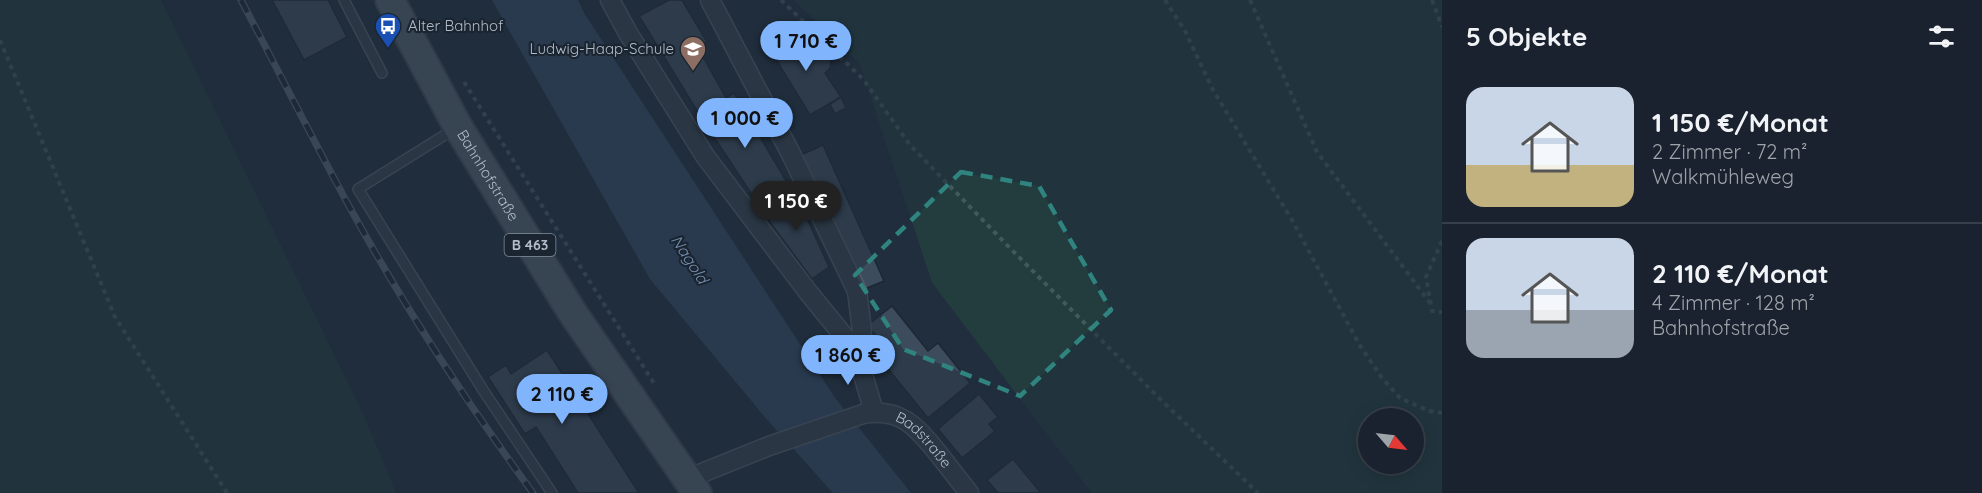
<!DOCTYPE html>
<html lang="de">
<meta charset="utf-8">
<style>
body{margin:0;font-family:Quicksand,sans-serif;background:#262f3a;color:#f1f3f6;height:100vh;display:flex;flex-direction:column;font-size:22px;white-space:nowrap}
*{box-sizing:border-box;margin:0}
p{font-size:20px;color:#9fa4aa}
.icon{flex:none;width:33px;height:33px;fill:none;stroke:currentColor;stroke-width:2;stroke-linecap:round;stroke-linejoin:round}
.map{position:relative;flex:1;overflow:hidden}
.drawer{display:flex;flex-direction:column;background:#19222e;width:540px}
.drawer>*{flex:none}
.needle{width:39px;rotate:118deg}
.buttons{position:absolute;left:1358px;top:408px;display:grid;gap:12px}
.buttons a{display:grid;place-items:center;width:66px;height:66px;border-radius:50%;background:#19222e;box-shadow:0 3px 15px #0003,0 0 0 2px #373f4a;font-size:30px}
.price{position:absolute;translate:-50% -51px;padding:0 14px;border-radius:21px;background:#80b5fe;color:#111;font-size:20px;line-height:39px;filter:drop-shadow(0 2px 3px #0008)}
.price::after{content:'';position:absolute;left:50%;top:36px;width:18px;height:14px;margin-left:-9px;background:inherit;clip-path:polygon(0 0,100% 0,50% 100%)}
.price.current{background:#222;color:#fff}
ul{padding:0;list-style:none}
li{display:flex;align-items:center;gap:18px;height:150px;padding:0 24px}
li+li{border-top:2px solid #373f4a}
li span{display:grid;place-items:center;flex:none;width:168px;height:120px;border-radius:18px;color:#555}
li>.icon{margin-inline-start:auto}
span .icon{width:72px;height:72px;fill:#fffc;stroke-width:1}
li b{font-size:26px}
h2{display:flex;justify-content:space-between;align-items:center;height:72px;padding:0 24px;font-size:26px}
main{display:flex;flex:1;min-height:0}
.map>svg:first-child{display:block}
.green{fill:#233c3e;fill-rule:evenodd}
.water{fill:#344a66}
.building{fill:#3d4c5d;stroke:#1d2734;stroke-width:1.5}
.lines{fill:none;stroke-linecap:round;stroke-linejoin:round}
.lane-casing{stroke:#545e6b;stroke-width:12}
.street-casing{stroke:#545e6b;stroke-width:21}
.primary-casing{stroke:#3f4956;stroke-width:32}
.path{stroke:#41595b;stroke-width:4;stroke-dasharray:4.5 4.5;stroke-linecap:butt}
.lane{stroke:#35404d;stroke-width:9}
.street{stroke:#35404d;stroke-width:18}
.primary{stroke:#535f6d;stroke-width:28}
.rail-casing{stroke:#576475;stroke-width:7}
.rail{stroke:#1b2532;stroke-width:4.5;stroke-dasharray:14;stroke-linecap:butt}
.marked{fill:none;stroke:#2f8480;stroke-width:4.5;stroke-dasharray:12 8;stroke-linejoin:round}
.labels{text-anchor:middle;stroke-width:4.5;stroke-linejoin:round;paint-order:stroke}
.shield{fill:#1b2532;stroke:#848e9c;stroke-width:1.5}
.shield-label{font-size:14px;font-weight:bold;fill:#b1bbc9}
.poi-label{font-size:15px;fill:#b1bbc9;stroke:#1b2532;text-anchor:start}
.street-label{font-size:15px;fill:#b1bbc9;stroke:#1b2532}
.water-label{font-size:16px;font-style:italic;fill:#7692b2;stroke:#1b2532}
</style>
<main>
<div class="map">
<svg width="1442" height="493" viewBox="0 0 1442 493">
<rect width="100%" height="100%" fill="#212e3d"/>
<g class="green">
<polygon points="0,0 161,0 365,418 396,493 0,493"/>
<path d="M794,0H1442V493H1092L932,283L860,64ZM1413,418V464H1368V418Z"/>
</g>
<polygon class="water" points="492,0 578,0 584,13 835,398 911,493 833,493 764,416 650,279"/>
<g class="building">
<polygon points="272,0 328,0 347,37 304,60"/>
<polygon points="669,0 682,0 707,42 697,46 726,98 699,114 639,16"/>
<polygon points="800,29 815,54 822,53 831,60 830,68 825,73 841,97 810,115 769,48"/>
<polygon points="734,93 788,184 760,207 699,114"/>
<polygon points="841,97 846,108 835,114 830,104"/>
<polygon points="823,145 884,281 862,290 801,155"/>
<polygon points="794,190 829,267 812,279 764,214 770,209 766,202 780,191 785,197"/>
<polygon points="892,306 928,351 938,343 970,383 928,418 876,354 885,347 868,325"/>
<polygon points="547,350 639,493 578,493 536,427 525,434 488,377 506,365 511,374"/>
<polygon points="979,394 998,417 989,424 995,431 962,458 938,429"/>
<polygon points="1013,459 1041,493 998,493 987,480"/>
</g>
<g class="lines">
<g class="lane-casing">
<g id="lane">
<polyline points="344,0 382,73"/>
<polyline points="456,128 358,189 483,390 552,493"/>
</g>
</g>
<g class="street-casing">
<g id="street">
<polyline points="610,0 628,33 705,156 808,292 856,351 874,412"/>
<polyline points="710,0 791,154 857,291 862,331 856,351"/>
<path id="s1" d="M687,479L769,446L863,414C900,408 915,425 937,452C948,466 958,479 969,493"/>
</g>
</g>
<g class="primary-casing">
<g id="primary">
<path id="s2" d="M390,0L458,127L572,312L697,493"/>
</g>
</g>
<g class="path">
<polyline points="781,0 863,79 910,145 1005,243 1159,398 1258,493"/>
<polyline points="1165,0 1185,31 1213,90 1292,220 1359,344 1382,378 1400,398 1429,411 1442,413"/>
<polyline points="1250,0 1317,152 1430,303"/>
<polyline points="1432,0 1442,27"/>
<polyline points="0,40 115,317 227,493"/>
<polyline points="464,82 655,385"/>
<polyline points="1442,241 1426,277 1432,311 1442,312"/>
</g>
<use href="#lane" class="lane"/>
<use href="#street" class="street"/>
<use href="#primary" class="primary"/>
<g class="rail-casing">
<path id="rail" d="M241,0C277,68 312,138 349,206C402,303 467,403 533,493"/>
</g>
<use href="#rail" class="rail"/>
</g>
<path d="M0 0H1442V493H0ZM961,172L1039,186L1111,310L1020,396L903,349L855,275Z" fill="#212e3d" fill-opacity=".55" fill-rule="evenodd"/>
<path class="marked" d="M961,172L1039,186L1111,310L1020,396L903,349L855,275Z"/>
<defs>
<g id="bus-pin" transform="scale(1.35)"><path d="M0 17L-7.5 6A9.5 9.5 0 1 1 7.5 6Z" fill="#1a4fb4" stroke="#1b2532"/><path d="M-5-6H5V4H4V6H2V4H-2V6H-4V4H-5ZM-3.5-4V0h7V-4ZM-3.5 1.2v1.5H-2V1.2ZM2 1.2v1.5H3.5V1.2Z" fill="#fff"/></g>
<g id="school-pin" transform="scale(1.35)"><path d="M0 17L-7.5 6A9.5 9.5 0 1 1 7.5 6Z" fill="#8d6e63" stroke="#1b2532"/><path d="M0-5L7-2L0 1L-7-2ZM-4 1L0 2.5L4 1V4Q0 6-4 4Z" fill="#fff"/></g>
</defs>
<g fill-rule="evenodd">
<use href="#bus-pin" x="388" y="26"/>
<use href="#school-pin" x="693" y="49"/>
</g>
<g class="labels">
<rect class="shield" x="504.5" y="234" width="51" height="22" rx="4.5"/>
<g class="shield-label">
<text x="530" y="250">B 463</text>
</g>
<g class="poi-label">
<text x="408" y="31">Alter Bahnhof</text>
<text x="674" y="54" text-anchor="end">Ludwig-Haap-Schule</text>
</g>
<g class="street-label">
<text dy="5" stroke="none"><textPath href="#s2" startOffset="201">Bahnhofstraße</textPath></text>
<text dy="5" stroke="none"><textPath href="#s1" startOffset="258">Badstraße</textPath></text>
</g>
<g class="water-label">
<text transform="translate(690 259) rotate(57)" y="6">Nagold</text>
</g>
</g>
</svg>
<div class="buttons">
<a><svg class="needle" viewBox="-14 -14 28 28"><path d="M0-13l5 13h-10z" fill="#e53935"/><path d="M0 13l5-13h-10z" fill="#9fa4aa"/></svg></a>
</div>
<b class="price" style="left:806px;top:72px">1 710 €</b>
<b class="price" style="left:745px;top:149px">1 000 €</b>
<b class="price current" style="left:796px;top:232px">1 150 €</b>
<b class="price" style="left:848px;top:386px">1 860 €</b>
<b class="price" style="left:562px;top:425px">2 110 €</b>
</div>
<section class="drawer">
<h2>5 Objekte<svg class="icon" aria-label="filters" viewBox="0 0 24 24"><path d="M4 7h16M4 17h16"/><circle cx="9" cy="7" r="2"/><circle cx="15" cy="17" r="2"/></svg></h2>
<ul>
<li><span style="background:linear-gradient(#c9d6e8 65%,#c2b280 0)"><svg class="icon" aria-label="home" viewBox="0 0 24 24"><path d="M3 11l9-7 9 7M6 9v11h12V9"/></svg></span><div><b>1 150 €/Monat</b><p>2 Zimmer · 72 m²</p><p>Walkmühleweg</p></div></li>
<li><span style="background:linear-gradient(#c9d6e8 60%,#9aa5b1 0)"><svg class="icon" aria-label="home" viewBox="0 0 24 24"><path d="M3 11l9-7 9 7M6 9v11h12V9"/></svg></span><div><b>2 110 €/Monat</b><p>4 Zimmer · 128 m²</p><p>Bahnhofstraße</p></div></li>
</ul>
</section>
</main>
